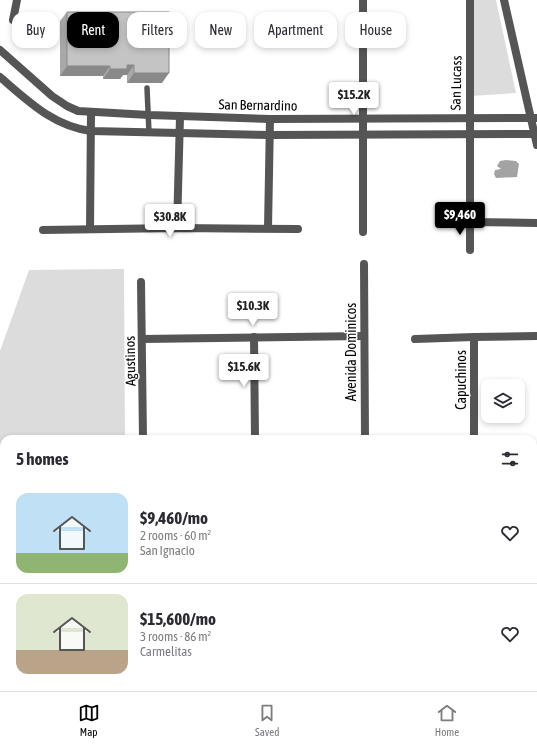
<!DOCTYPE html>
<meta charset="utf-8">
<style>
body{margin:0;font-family:"Asap Condensed",sans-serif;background:#f7f7f7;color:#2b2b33;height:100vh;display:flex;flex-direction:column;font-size:15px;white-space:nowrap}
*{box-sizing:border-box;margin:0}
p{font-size:13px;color:#7c7c81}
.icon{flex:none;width:22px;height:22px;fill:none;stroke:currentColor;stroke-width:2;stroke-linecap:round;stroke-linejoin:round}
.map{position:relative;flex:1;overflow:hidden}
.side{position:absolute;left:0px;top:435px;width:537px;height:256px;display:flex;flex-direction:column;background:#fff;border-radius:12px 12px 0 0;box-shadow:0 2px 6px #0003}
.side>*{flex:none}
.hud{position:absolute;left:12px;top:12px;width:513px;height:36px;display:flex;gap:8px}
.tools{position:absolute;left:481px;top:379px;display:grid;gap:8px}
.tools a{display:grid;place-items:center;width:44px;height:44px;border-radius:8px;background:#fff;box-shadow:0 2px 6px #0003;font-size:20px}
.price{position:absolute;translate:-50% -34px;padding:0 9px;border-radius:4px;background:#fff;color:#222;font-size:13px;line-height:26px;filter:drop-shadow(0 1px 2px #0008)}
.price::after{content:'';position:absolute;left:50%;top:24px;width:12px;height:9px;margin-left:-6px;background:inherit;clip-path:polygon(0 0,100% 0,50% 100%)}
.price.active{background:#000;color:#fff}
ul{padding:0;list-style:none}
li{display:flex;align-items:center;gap:12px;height:100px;padding:0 16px}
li+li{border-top:1px solid #e1e1e2}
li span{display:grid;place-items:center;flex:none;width:112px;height:80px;border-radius:12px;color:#555}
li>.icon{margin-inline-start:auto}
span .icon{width:48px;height:48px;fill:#fffc;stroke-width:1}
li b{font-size:17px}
h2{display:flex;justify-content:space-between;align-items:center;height:48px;padding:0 16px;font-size:17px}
.tag{padding:0 14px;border-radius:12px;background:#fff;box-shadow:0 2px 6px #0003;font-size:14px;line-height:36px}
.tag.active{background:#000;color:#fff}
.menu{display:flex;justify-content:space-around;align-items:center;height:56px;border-top:1px solid #e1e1e2;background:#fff;font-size:11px;color:#7c7c81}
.menu a{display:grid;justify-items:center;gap:2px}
.menu .active{color:#000}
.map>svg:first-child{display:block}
.green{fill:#dcdcdc}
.water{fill:#a3a3a3}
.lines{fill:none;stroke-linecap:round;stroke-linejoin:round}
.service{stroke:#555;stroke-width:5.5}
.minor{stroke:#555;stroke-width:8}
.wall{fill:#a9a9a9}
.shaded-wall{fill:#898989}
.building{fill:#c4c4c4;stroke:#898989}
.labels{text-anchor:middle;stroke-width:3;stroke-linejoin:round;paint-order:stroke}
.street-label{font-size:14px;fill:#000;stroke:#fff}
</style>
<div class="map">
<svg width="537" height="691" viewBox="0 0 537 691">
<rect width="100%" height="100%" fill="#fff"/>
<g class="green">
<polygon points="473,0 496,0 516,93 471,96"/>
<polygon points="124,269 125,439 4,439 4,487 0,487 0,351 29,270"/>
</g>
<polygon class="water" points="506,160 516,161 519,164 517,177 496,178 494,174 495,170 501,169 497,166 500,161"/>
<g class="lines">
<polyline class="service" points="147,88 149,133"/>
<g class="minor">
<polyline points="363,0 363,232"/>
<polyline points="470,0 470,222 537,223"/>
<polyline points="504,0 537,145"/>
<polyline points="13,20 17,0"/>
<polyline points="0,50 52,96 67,106 78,111 149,115 270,119 537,118"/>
<path d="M0,77C28,101 53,126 91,131L270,135L537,134"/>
<polyline points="470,222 470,250"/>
<polyline points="177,228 180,117"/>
<polyline points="268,228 270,119"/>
<polyline points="90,229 91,112"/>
<polyline points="43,230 177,228 298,229"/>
<polyline points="364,264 365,439"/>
<polyline points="141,282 143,439"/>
<polyline points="254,337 255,439"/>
<polyline points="142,339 364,336"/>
<polyline points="415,339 474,337"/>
<polyline points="474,439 474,337 537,336"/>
<polyline points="533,559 537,559"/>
<polyline points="0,563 4,563"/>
<polyline points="25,687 25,691"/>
<polyline points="317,687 317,691"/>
<polyline points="417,687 417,691"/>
<polyline points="122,691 122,687"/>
<polyline points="219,691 219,687"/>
<polyline points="523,691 523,687"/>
</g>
</g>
<polygon class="wall" points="67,12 162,83 127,83 127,75 123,75 120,79 103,79 103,76 60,76 60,21"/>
<g class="shaded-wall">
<polygon points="127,65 134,65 127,75 123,75 120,79 103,79 110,69"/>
<polygon points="67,66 110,66 103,76 60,76"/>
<polygon points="134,73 169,73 162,83 127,83"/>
</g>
<polygon class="building" points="67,12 169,12 169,73 134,73 134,65 127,65 127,69 110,69 110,66 67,66"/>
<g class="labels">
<g class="street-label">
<text transform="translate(456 83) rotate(-89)" y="5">San Lucass</text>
<text transform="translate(258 105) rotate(1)" y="5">San Bernardino</text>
<text transform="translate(351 352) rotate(-90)" y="5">Avenida Dominicos</text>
<text transform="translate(130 361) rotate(-91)" y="5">Agustinos</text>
<text transform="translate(461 380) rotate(-90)" y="5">Capuchinos</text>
</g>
</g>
</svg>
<div class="tools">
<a><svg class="icon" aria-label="layers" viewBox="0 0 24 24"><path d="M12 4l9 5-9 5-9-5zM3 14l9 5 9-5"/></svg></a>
</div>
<b class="price" style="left:354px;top:116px">$15.2K</b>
<b class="price active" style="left:460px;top:236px">$9,460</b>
<b class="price" style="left:170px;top:238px">$30.8K</b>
<b class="price" style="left:253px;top:327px">$10.3K</b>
<b class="price" style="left:244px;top:388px">$15.6K</b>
<div class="hud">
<a class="tag">Buy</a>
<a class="tag active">Rent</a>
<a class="tag">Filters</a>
<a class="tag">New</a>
<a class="tag">Apartment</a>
<a class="tag">House</a>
</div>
<section class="side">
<h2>5 homes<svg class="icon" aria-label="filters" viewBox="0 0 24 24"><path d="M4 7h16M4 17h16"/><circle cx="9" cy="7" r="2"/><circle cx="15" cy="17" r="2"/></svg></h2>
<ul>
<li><span style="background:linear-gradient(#bfe0f5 75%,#8fb573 0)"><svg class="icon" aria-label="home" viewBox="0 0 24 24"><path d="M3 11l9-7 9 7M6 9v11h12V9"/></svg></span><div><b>$9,460/mo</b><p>2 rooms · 60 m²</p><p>San Ignacio</p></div><svg class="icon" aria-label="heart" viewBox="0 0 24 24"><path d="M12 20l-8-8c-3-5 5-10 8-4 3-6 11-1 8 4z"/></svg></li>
<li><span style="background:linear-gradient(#dfe7d0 70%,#b9a48a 0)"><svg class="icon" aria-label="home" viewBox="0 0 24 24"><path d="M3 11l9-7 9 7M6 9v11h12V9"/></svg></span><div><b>$15,600/mo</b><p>3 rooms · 86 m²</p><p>Carmelitas</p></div><svg class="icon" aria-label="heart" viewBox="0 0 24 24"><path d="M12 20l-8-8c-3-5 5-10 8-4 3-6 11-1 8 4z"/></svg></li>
</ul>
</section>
</div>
<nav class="menu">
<a class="active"><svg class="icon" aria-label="map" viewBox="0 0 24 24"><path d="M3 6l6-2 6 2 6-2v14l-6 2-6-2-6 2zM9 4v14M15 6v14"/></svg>Map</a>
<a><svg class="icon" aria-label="saved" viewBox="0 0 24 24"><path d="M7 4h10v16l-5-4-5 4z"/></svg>Saved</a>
<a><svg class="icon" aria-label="home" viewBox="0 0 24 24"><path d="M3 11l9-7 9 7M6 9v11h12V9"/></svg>Home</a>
</nav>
